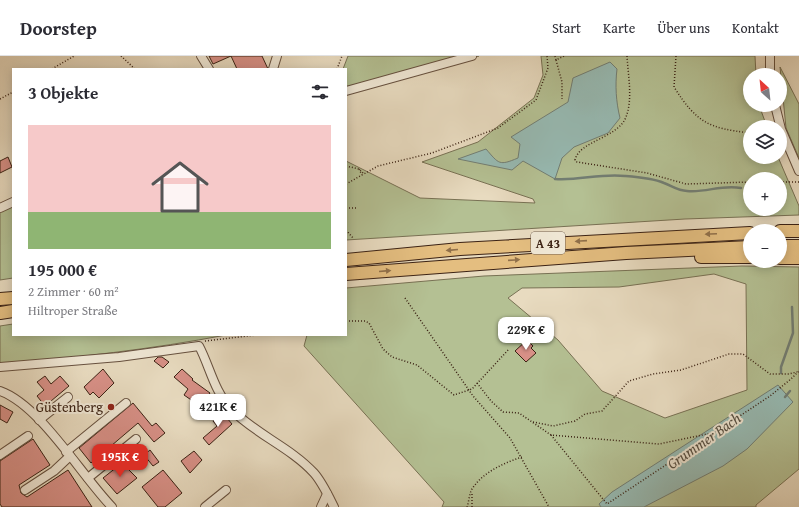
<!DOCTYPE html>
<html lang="de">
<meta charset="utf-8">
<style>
body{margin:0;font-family:"Gentium Book Plus",serif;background:#f2f2f3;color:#2b2b33;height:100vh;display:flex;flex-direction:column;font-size:15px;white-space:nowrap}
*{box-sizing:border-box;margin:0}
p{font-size:13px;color:#7c7c81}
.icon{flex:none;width:22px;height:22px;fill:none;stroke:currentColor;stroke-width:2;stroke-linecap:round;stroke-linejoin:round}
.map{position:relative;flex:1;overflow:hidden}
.side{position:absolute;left:12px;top:12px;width:335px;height:268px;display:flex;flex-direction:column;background:#fff;border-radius:0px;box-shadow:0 2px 10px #0003}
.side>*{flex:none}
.needle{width:26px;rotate:333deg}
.buttons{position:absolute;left:743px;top:12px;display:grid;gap:8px}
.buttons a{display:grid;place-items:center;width:44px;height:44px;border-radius:50%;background:#fff;box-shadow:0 2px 10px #0003;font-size:20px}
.price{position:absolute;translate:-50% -34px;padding:0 9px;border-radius:8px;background:#fff;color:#222;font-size:13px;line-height:26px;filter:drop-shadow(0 1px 2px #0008)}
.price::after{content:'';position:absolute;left:50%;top:24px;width:12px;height:9px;margin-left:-6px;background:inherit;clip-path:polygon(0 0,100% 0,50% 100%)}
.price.on{background:#d93025;color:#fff}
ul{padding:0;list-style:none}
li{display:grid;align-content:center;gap:8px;height:212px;padding:0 16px}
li+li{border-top:1px solid #e1e1e2}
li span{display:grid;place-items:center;height:124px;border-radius:0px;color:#555}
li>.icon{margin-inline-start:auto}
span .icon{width:72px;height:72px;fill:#fffc;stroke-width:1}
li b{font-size:17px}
h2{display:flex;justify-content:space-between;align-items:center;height:48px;padding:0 16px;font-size:17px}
header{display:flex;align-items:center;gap:24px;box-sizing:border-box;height:56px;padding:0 20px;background:#fff;border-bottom:1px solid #e1e1e2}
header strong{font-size:19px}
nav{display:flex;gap:22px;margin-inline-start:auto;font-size:14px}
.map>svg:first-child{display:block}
.green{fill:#b4c093;stroke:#787154;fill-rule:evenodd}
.water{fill:#97bbb4;stroke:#727e74}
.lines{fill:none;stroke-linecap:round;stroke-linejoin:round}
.stream{stroke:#727e74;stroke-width:2.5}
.building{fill:#d89087;stroke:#3b2214}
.minor-casing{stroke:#66503f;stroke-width:10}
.highway-casing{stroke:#3b2214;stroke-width:14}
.path{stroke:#3b2214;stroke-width:1.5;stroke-dasharray:1 2;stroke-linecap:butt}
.minor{stroke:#f0e8d6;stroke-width:8}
.highway{stroke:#e4be80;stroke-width:12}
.oneway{fill:#90704a}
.poi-dot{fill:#8f2418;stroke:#f0e8d6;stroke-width:1.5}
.labels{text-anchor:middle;stroke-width:4;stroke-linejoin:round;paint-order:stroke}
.shield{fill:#f0e8d6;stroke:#715d4e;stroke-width:1}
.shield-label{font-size:13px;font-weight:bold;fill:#3b2214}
.poi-label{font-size:14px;fill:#3b2214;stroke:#f0e8d6;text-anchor:end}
.water-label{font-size:15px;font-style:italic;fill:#575044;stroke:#f0e8d6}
</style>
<header>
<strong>Doorstep</strong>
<nav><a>Start</a><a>Karte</a><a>Über uns</a><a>Kontakt</a></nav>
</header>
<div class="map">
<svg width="799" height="451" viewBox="0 0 799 451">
<rect width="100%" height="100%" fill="#e8dbc0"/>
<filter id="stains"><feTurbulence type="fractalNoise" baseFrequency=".005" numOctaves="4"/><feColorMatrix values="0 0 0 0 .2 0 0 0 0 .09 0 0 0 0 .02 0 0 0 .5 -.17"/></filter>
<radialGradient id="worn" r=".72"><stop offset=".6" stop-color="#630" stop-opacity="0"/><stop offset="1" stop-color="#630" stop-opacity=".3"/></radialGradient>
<g class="green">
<polygon points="348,0 479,0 346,38 346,13 343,13"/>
<path d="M541,0H755L756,19H750V49H759L767,71H750V101H778L799,150V159L685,163L346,184V105L420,142L535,147L533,143L422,106L478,86L534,42L543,19ZM750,123H780V153H750Z"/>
<polygon points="780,11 799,48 799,102 786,72"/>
<polygon points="13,142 13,222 0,224 0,149"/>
<path d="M742,210L799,211V413L756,449V451H442L444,446L304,290L307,279H346V232L484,220ZM714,218L746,228L747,334L665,362L602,335L558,284L508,242L522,232L619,231Z"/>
<path d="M13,268V279H226C153,293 74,302 0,308V270Z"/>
</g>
<g class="water">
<path d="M610,6L617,13C615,29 616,46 620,62L608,77L574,91L562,102L555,123L523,105L512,114L458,103L486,93C499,108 499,110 518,102L520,88L511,81L568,46L573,22Z"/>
<polygon points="778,329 793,346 747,393 723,410 644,451 601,451 599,448 612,436"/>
</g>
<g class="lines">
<g class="stream">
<path d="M555,123C578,125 601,117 625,120C638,121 652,122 664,127C672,130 678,135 687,135C706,137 722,128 741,132"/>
<polyline points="781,317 781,311 793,277 792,251"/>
<polyline points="785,341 790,335"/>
</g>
</g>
<g class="building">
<polygon points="209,0 231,0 213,8"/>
<polygon points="231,0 262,0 268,13 237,13"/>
<polygon points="8,101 12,111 0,117 0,105"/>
<polygon points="527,284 533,290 531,292 536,297 526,306 515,295"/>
<polygon points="158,301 162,301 169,306 163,312 154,305"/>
<polygon points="103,313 114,327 99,342 93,336 90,339 84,331"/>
<polygon points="182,313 193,323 192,324 210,337 200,350 184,339 188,333 174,321"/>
<polygon points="45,320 51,328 60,320 69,330 45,350 37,340 44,334 37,326"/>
<polygon points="133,347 152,370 156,367 165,377 154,386 138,367 91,407 79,392"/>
<polygon points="0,349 13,356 7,367 0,363"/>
<polygon points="222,356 232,368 209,389 203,382 217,370 213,365"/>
<polygon points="33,383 50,409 19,429 21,437 27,441 68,414 92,451 2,451 0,448 0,405"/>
<polygon points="150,394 159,406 153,410 144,399"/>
<polygon points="194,395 202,404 190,417 181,405"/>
<polygon points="122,407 137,422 117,438 103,422"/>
<polygon points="163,414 182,437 165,451 158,451 142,431"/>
</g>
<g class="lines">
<g class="minor-casing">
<g id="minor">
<polyline points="201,0 209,13"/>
<polyline points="770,0 770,19"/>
<polyline points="273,13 277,0"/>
<polyline points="346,35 472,0"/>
<polyline points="775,49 781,73 799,115"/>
<polyline points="0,152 13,146"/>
<path d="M0,311L119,301L199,290C210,311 214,335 231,353C255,378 290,391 314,417C322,426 328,439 334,451"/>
<path d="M0,335C40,349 81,419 112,451"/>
<polyline points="39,364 68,341"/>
<polyline points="66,396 126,347"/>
<polyline points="0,399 28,380"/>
<polyline points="88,422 136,383"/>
<polyline points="25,434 54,415 70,400"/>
<polyline points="205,451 226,434"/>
<polyline points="321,451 327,438"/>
</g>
</g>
<g class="highway-casing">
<g id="highway">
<polyline points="780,175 799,175"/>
<polyline points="780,190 799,190"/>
<polyline points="701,201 750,201"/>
<polyline points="780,202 799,202"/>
<polyline points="346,204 460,193 750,177"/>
<polyline points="346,218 626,197 750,191"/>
<polyline points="0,243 13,242"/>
<polyline points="0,257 13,255"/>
</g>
</g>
<g class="path">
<polyline points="121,0 135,13"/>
<polyline points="555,0 556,4 564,0"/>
<path d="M627,0C628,19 633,43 626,61C618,82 579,85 575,104L577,106L647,117L686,128L750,126"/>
<path d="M676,0L674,31C697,67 708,72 750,77"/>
<polyline points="556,4 562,26 562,43"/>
<polyline points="52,13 74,0"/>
<polyline points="337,13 342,0"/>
<polyline points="0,43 13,36"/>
<polyline points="346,110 359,113 364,118 378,110 432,97 498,72 536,44 548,12 547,0"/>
<polyline points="780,126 799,126"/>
<polyline points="346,128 362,119 359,113"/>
<polyline points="346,152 357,152"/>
<polyline points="346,174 353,182"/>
<polyline points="405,242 473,340 510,382 549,451"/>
<polyline points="346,265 365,265 369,267 383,293 392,301 417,309 454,339 472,333 509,293"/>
<polyline points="205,285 256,279"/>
<polyline points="477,327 491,345 503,356 519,357 551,379 659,388 712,377"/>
<polyline points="533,366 553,370 575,365 585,358 602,355 629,325 653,318 681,314 729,298 743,298 770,318 789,318 797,316"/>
<polyline points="551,379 607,448 770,340 791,323 799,315"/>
<path d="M467,451C469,446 469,438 472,433C483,416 504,407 522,401"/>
<polyline points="472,451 472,437"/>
</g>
<use href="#minor" class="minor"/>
<use href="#highway" class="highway"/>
</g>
<defs><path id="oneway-solid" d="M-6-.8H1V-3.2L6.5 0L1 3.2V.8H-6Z"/></defs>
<g class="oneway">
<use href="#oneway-solid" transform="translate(711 178) rotate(178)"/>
<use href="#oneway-solid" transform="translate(581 185) rotate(176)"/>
<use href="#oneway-solid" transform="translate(452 194) rotate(175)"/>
<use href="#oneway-solid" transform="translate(514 204) rotate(-4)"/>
<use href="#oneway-solid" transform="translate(385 215) rotate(-5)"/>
</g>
<circle class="poi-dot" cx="111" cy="351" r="4"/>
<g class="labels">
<rect class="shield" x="531" y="176" width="34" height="22" rx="3"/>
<g class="shield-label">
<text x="548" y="192">A 43</text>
</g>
<g class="poi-label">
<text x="103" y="356">Güstenberg</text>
</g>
<g class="water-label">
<text transform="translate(704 385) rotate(-35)" y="5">Grummer Bach</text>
</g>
</g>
<rect width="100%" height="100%" filter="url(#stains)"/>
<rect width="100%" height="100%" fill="url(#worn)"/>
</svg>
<div class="buttons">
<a><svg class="needle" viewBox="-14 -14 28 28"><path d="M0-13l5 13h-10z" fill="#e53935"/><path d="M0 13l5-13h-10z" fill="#7c7c81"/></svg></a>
<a><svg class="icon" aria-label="layers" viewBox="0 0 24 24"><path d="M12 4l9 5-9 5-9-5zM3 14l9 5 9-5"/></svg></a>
<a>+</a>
<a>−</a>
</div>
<b class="price" style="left:526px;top:295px">229K €</b>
<b class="price" style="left:218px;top:372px">421K €</b>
<b class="price on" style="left:120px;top:422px">195K €</b>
<section class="side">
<h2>3 Objekte<svg class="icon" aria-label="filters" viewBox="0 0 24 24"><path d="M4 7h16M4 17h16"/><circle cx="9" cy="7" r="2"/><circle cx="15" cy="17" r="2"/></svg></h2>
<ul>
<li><span style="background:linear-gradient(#f6c9c9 70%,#8fb573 0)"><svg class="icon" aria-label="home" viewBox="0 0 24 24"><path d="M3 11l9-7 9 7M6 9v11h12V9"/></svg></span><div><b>195 000 €</b><p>2 Zimmer · 60 m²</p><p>Hiltroper Straße</p></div></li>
</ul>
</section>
</div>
